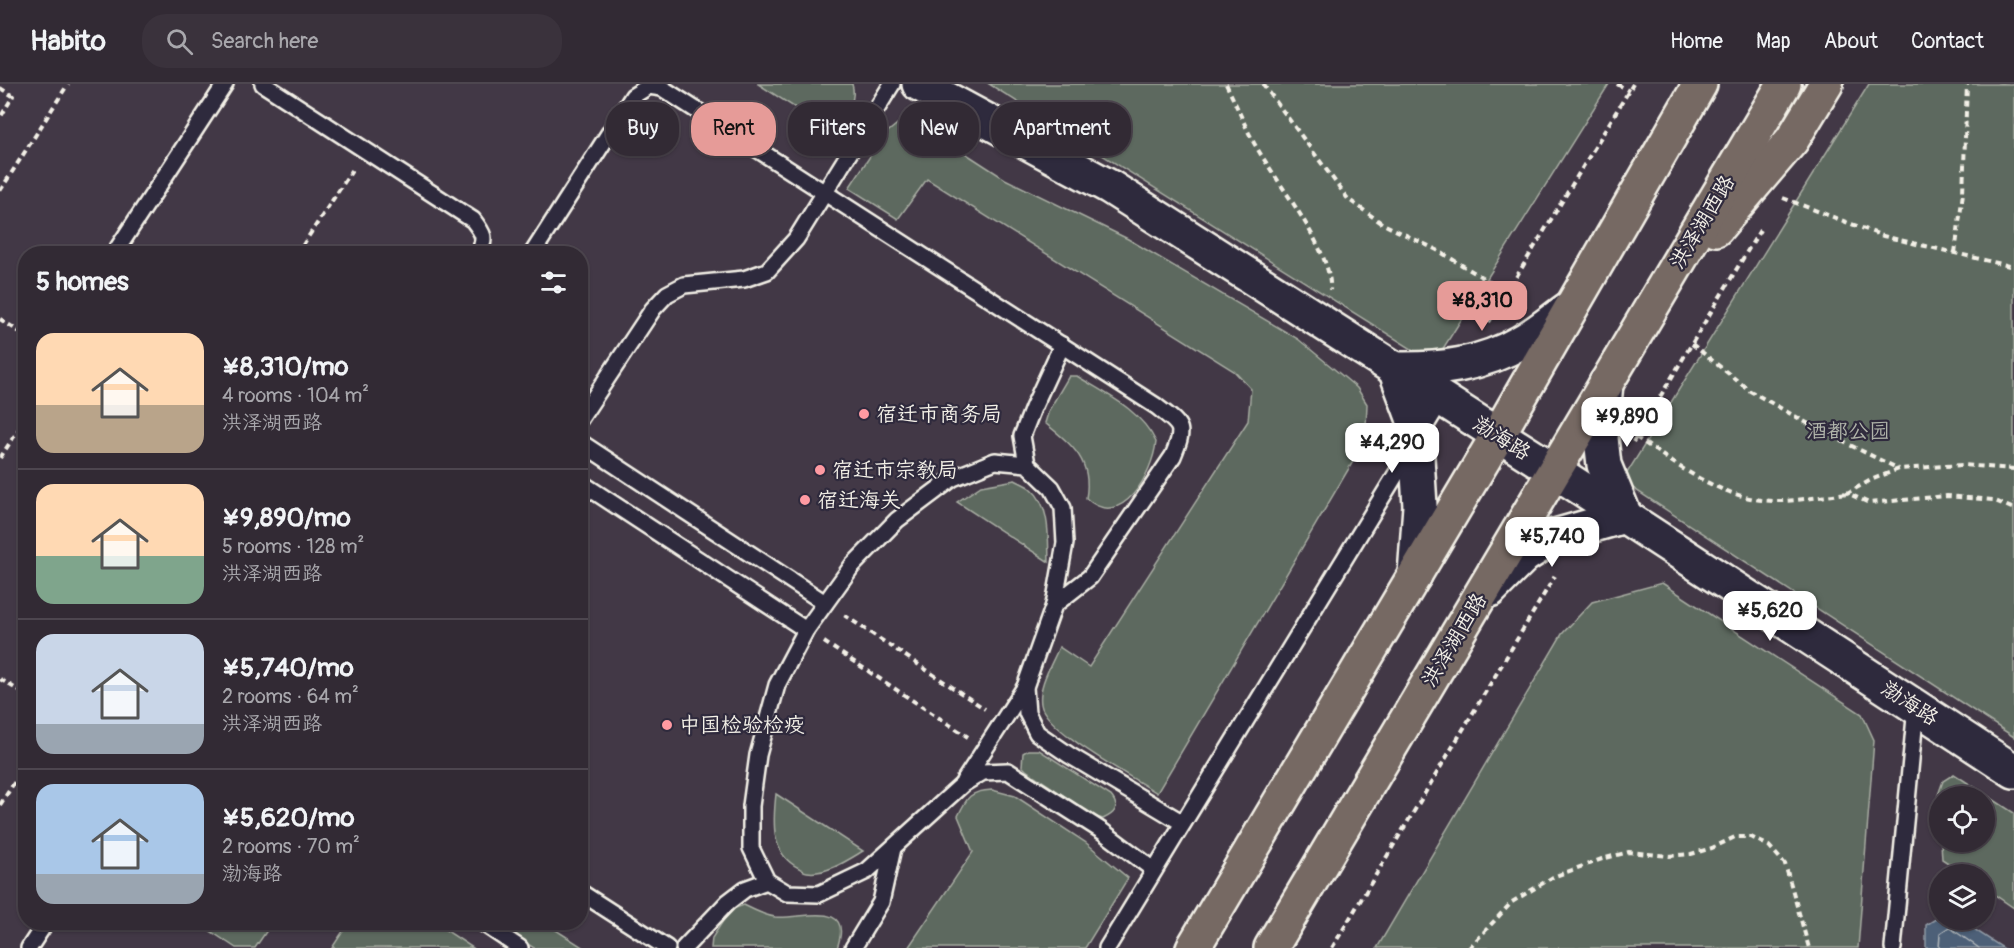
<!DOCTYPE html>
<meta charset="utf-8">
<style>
body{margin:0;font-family:Pangolin,"LXGW WenKai TC",sans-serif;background:#3a323c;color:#f1f3f6;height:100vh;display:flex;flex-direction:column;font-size:22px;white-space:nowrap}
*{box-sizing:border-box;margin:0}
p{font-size:20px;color:#a8a7ac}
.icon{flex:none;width:33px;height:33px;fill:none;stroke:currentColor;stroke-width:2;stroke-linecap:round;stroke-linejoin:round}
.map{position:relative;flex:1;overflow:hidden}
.sheet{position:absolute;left:18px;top:162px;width:570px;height:684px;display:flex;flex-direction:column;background:#322a34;border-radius:24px;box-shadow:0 2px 4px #0004,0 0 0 2px #4d464f}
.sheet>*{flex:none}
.guide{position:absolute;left:606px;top:18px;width:570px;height:54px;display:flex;gap:12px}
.buttons{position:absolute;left:1929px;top:702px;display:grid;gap:12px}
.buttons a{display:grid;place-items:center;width:66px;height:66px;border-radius:50%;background:#322a34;box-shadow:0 2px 4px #0004,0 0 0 2px #4d464f;font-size:30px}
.price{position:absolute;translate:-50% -51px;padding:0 14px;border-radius:12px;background:#fff;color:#222;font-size:20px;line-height:39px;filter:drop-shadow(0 2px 3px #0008)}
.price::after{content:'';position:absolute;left:50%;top:36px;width:18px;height:14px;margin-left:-9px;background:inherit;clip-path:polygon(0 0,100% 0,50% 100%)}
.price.current{background:#e69b98;color:#111}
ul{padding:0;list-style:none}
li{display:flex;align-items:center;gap:18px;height:150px;padding:0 18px}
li+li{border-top:2px solid #4d464f}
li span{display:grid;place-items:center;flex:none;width:168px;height:120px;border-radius:18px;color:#555}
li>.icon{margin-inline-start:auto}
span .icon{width:72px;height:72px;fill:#fffc;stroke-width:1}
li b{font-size:26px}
h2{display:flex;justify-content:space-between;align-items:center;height:72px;padding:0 18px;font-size:26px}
.tag{padding:0 21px;border-radius:24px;background:#322a34;box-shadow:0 2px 4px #0004,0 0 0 2px #4d464f;font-size:21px;line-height:54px}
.tag.current{background:#e69b98;color:#111}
header{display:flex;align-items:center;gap:36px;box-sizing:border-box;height:84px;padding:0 30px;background:#322a34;border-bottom:2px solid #4d464f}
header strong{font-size:28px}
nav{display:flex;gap:33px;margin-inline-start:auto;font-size:21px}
.search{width:420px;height:54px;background:#3a323c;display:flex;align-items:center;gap:15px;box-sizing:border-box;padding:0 21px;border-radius:24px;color:#a8a7ac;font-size:22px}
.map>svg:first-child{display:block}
.green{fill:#5d695e;stroke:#a8ada3;stroke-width:1.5}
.water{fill:#4d6078;stroke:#909aa5;stroke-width:1.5}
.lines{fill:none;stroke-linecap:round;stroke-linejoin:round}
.shore{stroke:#b1b7bb;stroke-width:1.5}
.service-casing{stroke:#f4f1e8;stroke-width:20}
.tertiary-casing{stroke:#f4f1e8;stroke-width:38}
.primary-casing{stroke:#f4f1e8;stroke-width:38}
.path{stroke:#f4f1e8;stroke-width:4;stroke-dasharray:6 4.5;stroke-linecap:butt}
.service{stroke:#2f2a3d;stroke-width:15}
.tertiary{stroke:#2f2a3d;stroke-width:33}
.primary{stroke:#766964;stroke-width:33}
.poi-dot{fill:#ff9aa2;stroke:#2f2a3d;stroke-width:2}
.labels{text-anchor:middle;stroke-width:4.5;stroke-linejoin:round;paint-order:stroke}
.street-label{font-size:21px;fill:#f4f1e8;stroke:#2f2a3d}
.poi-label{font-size:21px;fill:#f4f1e8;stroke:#2f2a3d;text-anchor:start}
.park-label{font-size:21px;fill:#b0b4aa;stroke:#2f2a3d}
</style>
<header>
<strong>Habito</strong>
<div class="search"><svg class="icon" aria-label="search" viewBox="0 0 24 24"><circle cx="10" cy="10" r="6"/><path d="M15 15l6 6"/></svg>Search here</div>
<nav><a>Home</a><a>Map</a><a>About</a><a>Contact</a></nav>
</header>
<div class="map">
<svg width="2014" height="864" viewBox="0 0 2014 864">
<rect width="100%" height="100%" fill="#423846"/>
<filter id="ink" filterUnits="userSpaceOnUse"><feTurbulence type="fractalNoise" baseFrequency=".0167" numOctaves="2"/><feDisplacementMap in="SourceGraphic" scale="12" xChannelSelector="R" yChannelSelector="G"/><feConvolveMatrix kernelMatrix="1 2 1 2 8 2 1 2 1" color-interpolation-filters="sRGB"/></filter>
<g filter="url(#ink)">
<g class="green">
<path d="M758,0H852C858,19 843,33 833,48Z"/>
<polygon points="989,0 1609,0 1434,279"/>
<polygon points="1869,0 2014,0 2014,653 1622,397"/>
<path d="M914,36L1005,95L1128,155L1298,255L1357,304L1367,320L1366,343L1361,364L1157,709C1134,694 1044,646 1041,620C1038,601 1052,580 1059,563L1089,583L1248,337L1251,305L1234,287L927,95L898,135L849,104L884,51L901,37Z"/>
<path d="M1069,292H1077C1106,310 1141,326 1156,358C1153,388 1122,448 1086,414C1093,376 1071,360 1045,339L1049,326Z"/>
<path d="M1015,396C1020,399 1027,401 1031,405C1051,422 1048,455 1049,478L957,418L981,402Z"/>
<polygon points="1662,499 1862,630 1874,656 1858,864 1377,864 1562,550 1592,518"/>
<path d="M1028,666H1039L1111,712C1121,724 1114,730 1103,735L1096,733L1026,686L1022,682L1023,669Z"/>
<polygon points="1954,690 2014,729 2014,824 1985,804 1984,790 1965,790 1942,775 1941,758 1984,758 1984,712 1940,712 1939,737 1938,711 1943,697"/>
<path d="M992,706L1015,712L1085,758L1128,794L1085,864H908L973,768L958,732C967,713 970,707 992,706Z"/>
<path d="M776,710L863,767C848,776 826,791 807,788C804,788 802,786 799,784C770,770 773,737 776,710Z"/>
<path d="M744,821C754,826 763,831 775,833C801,836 855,814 837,864H711L712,854L730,826Z"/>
<polygon points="210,838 272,838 272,839 255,864 236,864 206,844"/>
<polygon points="349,838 435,839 473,864 332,864"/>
<polygon points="495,839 545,839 584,864 534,864"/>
</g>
<polygon class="water" points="1939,833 1940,836 1960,836 2003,864 1926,864 1926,841"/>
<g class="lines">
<polyline class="shore" points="1939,864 1940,849 1949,843 1979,864"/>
<g class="service-casing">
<g id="service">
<path d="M263,0L473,136C483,149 487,154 478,170"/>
<polyline points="114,170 225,0"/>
<path d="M532,170L633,12L649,2L662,4L1156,322C1181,342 1186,341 1173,372L1090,493L1054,521"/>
<polyline points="580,335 653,225 667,210 684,201 744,195 767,187 796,155 892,0"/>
<polyline points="580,358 825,519"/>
<polyline points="1027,380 1022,352 1033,324 1062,261"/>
<polyline points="580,398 806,546"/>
<polyline points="964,697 1025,603"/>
<polyline points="1154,786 1102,747 1008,687 983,688 963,700 867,787 819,810 787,809 767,797 751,764 751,722 758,671 777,601 806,546 852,482 897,436 953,394 995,377 1027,380 1052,404 1063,424 1065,459 1054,521 1025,603 1027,629 1037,649 1069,671 1183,739"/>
<polyline points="580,808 667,864"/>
<polyline points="481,838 520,864"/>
<polyline points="29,864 46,838"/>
<polyline points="684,864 728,818 745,805 767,797"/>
<polyline points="853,864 881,818 893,764"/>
<polyline points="1107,864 1442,315"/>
<polyline points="1893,864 1916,623"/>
</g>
</g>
<g class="tertiary-casing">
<g id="tertiary">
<polyline points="919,0 1110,103 1555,387 2014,687"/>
<path d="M1415,491L1420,422L1416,358L1414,336L1395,285C1439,286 1482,281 1521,258C1539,248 1555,234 1571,223"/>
<polyline points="1490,506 1524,472 1555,452 1625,432 1604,381 1601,354 1606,299"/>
</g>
</g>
<g class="primary-casing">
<g id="primary">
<polyline points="1716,145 1792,56 1826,0"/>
<polyline points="1193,864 1498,351 1700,0"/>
<polyline points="1271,864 1784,0"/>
</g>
</g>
<g class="path">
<path d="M1226,0C1236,20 1244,40 1254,59C1274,95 1334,168 1330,206"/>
<polyline points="1263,0 1348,115 1383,140 1437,166 1508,209"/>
<polyline points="1617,0 1629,7"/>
<polyline points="0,4 13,12 0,34"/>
<polyline points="0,107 68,0"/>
<polyline points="1783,114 1883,152 2014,183"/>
<polyline points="1955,169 1963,109 1967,0"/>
<polyline points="297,170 353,85"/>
<polyline points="0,235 26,252"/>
<polyline points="1489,238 1633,0"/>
<polyline points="1692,260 1750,307 1825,349 1899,385"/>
<path d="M1636,353C1679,383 1727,419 1782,417C1804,416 1825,412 1847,409"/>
<polyline points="1633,358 1760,146"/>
<polyline points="0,374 26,334"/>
<polyline points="2014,385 1962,381 1899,385 1873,395 1847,409 1869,419 1947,412 1993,416 2014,425"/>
<polyline points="844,531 985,625"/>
<polyline points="824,558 968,653"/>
<polyline points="0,595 26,611"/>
<polyline points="0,721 26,680"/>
<polyline points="1332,864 1555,492"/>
<polyline points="1469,864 1512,818 1553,793 1602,775 1629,768 1669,772 1691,770 1712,764 1735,753 1751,753 1769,762 1785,780 1809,864"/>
</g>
<use href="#service" class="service"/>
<use href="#tertiary" class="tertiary"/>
<use href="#primary" class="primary"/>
</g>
</g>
<g class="poi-dot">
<circle cx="864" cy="330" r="6"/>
<circle cx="820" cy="386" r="6"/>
<circle cx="805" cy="416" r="6"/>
<circle cx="667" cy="641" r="6"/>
</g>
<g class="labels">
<g class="street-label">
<text transform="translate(1702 138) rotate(-59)" y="7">洪泽湖西路</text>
<text transform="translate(1502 354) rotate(32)" y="7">渤海路</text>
<text transform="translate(1454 556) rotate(-59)" y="7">洪泽湖西路</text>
<text transform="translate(1910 619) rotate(33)" y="7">渤海路</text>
</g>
<g class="poi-label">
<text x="876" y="337">宿迁市商务局</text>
<text x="832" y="393">宿迁市宗教局</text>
<text x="817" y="423">宿迁海关</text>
<text x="679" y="648">中国检验检疫</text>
</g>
<g class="park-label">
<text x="1848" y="354">酒都公园</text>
</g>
</g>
</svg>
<div class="buttons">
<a><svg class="icon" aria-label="locate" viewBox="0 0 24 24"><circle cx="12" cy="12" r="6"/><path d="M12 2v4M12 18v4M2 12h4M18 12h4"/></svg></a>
<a><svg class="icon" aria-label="layers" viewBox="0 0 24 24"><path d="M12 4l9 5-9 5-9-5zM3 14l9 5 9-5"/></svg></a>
</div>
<b class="price current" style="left:1482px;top:248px">¥8,310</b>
<b class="price" style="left:1627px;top:364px">¥9,890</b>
<b class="price" style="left:1392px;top:390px">¥4,290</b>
<b class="price" style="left:1552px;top:484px">¥5,740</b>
<b class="price" style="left:1770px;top:558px">¥5,620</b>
<div class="guide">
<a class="tag">Buy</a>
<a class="tag current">Rent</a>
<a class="tag">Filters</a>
<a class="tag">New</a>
<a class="tag">Apartment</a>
</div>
<section class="sheet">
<h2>5 homes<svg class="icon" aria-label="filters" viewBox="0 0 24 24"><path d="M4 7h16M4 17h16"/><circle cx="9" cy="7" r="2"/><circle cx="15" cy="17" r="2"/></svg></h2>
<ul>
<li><span style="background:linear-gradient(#ffd9b3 60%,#b9a48a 0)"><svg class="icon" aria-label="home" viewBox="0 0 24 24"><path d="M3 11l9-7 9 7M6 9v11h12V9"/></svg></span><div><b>¥8,310/mo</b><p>4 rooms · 104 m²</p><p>洪泽湖西路</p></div></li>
<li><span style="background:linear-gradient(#ffd9b3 60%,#7fa58c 0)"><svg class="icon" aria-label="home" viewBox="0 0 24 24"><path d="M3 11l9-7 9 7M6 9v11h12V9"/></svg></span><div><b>¥9,890/mo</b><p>5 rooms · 128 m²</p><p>洪泽湖西路</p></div></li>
<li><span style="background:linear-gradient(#c9d6e8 75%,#9aa5b1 0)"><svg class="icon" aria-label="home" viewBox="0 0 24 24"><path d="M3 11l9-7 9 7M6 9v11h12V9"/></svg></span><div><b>¥5,740/mo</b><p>2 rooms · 64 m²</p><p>洪泽湖西路</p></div></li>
<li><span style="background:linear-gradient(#a9c7e8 75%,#9aa5b1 0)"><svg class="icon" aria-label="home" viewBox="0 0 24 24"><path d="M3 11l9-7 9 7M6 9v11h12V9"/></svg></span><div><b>¥5,620/mo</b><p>2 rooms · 70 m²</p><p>渤海路</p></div></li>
</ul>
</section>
</div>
